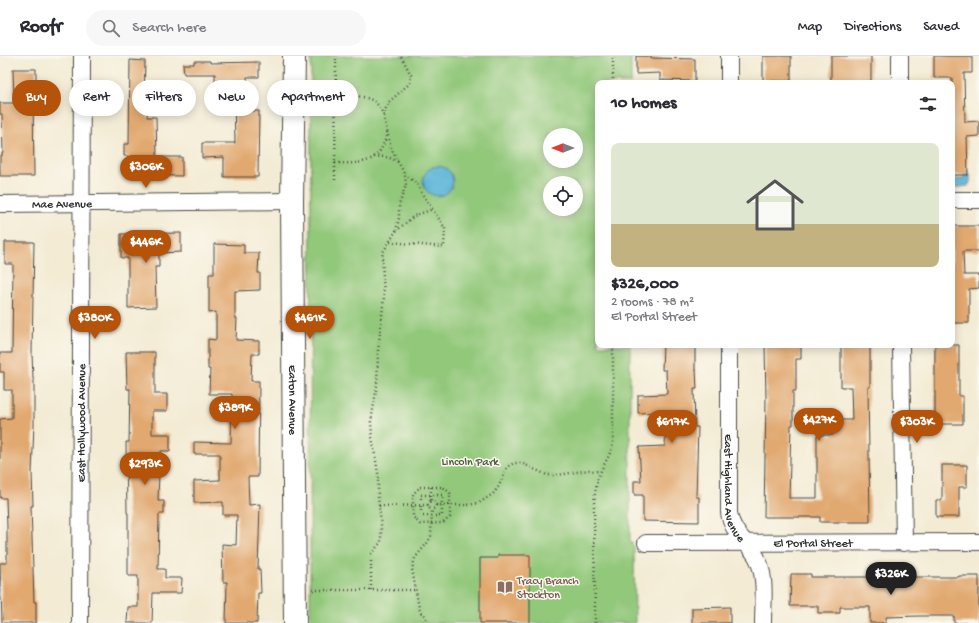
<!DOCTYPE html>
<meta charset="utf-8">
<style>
body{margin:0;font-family:"Gochi Hand",sans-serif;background:#f7f7f7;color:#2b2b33;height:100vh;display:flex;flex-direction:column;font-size:15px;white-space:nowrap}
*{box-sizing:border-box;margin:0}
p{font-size:13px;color:#7c7c81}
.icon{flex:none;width:22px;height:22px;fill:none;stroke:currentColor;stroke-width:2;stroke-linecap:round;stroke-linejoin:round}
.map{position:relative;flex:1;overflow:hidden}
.side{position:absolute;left:595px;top:24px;width:360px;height:268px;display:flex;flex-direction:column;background:#fff;border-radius:8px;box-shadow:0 2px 10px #0003}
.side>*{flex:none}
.banner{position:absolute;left:12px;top:24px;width:380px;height:36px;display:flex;gap:8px}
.needle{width:26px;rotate:270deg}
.tools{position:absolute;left:543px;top:72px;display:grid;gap:8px}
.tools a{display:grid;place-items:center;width:40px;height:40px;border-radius:50%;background:#fff;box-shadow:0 2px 10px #0003;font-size:20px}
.price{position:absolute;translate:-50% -34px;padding:0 9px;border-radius:14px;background:#b45309;color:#fff;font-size:13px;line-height:26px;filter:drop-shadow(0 1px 2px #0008)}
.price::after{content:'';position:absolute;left:50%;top:24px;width:12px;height:9px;margin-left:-6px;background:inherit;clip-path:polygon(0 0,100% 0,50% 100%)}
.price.selected{background:#222;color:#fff}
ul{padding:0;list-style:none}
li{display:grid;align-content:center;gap:8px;height:212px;padding:0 16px}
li+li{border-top:1px solid #e1e1e2}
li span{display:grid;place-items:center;height:124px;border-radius:8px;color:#555}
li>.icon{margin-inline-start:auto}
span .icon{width:72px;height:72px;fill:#fffc;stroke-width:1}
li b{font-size:17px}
h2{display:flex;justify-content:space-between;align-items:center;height:48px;padding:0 16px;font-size:17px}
.tag{padding:0 14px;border-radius:18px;background:#fff;box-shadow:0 2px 10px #0003;font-size:14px;line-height:36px}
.tag.selected{background:#b45309;color:#fff}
header{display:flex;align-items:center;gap:24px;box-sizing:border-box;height:56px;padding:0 20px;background:#fff;border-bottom:1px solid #e1e1e2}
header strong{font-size:19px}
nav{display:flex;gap:22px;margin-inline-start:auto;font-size:14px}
.search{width:280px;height:36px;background:#f7f7f7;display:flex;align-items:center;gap:10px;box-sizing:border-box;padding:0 14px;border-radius:22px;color:#7c7c81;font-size:15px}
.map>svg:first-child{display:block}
.green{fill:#92c87a;stroke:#5e7a52;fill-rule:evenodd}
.water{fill:#5ab3d7;stroke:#426f81}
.building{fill:#e1a86f}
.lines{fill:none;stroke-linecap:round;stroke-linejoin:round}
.street-casing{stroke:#494844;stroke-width:18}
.secondary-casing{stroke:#494844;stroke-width:24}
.path{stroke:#494844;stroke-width:2.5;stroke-dasharray:1 3;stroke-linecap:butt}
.street{stroke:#fff;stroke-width:16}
.secondary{stroke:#fff;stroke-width:22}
.labels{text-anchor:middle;stroke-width:3;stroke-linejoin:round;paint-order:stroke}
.street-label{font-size:12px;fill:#2b2b2b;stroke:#fbf7ec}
.park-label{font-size:12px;fill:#4a5a43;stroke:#fbf7ec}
.education-label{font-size:12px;fill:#785e54;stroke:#fbf7ec;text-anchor:start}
</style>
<header>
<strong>Roofr</strong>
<div class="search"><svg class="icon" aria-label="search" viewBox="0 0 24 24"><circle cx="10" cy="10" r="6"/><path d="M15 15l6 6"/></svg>Search here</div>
<nav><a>Map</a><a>Directions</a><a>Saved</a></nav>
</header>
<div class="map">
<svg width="979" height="567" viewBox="0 0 979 567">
<rect width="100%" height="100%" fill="#fbf7ec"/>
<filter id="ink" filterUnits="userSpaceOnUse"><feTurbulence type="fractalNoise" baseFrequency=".025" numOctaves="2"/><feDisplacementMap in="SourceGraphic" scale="8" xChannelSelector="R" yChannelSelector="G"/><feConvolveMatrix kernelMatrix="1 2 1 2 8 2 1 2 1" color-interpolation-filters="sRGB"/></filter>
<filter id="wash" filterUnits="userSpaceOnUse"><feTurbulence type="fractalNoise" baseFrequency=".012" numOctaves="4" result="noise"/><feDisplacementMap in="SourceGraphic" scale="16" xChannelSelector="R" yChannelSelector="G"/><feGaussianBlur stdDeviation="0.9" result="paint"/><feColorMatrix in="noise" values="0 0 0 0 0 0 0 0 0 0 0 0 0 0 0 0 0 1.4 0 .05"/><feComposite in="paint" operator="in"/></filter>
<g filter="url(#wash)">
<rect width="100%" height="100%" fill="#f3ebd4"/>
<path class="green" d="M311,0H631V27H598V289H630V485L634,491L635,567H310ZM550,79H576V105H550ZM550,127H576V153H550Z"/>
<g class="water">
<circle cx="438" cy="125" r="15"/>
<path d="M967,116L969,117C971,121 971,126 968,130L952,132V123H962Z"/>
</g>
<g id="blocks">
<g class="building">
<polygon points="636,0 651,0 651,2 695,3 695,25 660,24 660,17 636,18"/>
<rect x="763" y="0" width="28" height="25"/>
<rect x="831" y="0" width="40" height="26"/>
<polygon points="934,0 972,0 972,17 964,17 965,66 979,65 979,80 967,81 968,119 952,119 952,22 934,22"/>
<polygon points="130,4 145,5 144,47 148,47 147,61 156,61 157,101 182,101 182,120 127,119 128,100 124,100 124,88 129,88"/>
<polygon points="194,5 210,5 210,7 259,6 259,21 247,21 249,55 259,55 258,121 224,121 224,101 202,102 202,87 235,87 234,40 218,41 218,28 215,28 215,18 184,18 183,8 194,8"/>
<polygon points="13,13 36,13 36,41 33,41 34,120 0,120 0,100 2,100 2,97 3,97 2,58 0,58 0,47 14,47"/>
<polygon points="953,170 979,170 979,195 963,195 964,219 979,219 979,232 969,233 969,267 952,267 952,182 953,182"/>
<polygon points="181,177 181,196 159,197 159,211 155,211 156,251 128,252 128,202 121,202 121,178"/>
<polygon points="5,186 34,186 32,297 33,323 34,323 34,369 32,416 33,450 31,450 34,546 36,546 36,567 2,567 0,507 7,507 7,471 6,442 0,442 0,363 12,362 12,334 4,334 4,316 0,316 0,297 12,297 13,208 5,208"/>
<polygon points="214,188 244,189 244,197 259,197 258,217 260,217 260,234 235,235 235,262 237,262 236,284 259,285 259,298 252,298 251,325 259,325 258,421 248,421 249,449 260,448 258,513 260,513 261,537 258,537 257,567 226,567 227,526 223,526 222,488 236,489 237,459 223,459 223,446 194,447 194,425 220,424 220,398 194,398 194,386 231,387 232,338 209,338 210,313 208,313 208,283 216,284 216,256 209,257 209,218 214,218"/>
<polygon points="663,289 695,289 695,314 696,314 697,333 694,333 695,371 698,371 696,441 699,441 699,466 643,465 643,439 634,439 634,425 641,425 639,391 665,390 666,367 663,367 663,356 638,357 638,339 667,338 666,314 662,314"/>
<polygon points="765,289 801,289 801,303 796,303 796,335 793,335 793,369 791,369 789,442 817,442 817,379 833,379 833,364 852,364 851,331 841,331 841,289 870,289 870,331 868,331 870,466 820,466 820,461 764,461 766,343"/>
<polygon points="935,289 959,289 959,340 963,340 963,368 935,368"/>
<polygon points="126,296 155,296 155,338 167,338 167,355 152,355 152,378 170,378 170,395 161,395 160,416 159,416 158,445 164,445 164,458 159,458 158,513 165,513 165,522 182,522 181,537 153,537 152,567 127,567 128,551 138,551 138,520 128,520 128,457 127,457 126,386 129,386 130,333 127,333"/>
<polygon points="942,409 967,409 967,431 959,431 959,461 936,461 936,444 942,444"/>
<polygon points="498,499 530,499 530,567 480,567 480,502 498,502"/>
<polygon points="791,518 811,518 811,521 959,521 959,520 979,520 979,567 954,567 954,560 919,560 886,561 886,567 870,567 870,551 840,551 840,557 818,557 818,550 790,550"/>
<polygon points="730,551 730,567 692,567 692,552"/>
</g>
</g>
</g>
<g filter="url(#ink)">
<use href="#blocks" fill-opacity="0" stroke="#494844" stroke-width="1"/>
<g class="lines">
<g class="street-casing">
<g id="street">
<polyline points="729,0 729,27"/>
<polyline points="900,27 900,0"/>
<polyline points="952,144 979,144"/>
<path id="s1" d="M0,148L292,145"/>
<path id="s2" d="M729,289V457C732,477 746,484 756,500C767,519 763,546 763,567"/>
<polyline points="901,289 904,487"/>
<path id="s3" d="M646,487L979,486"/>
<path id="s4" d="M80,567L82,0"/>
</g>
</g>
<g class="secondary-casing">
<g id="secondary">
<path id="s5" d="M294,0L292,145L295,567"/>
</g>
</g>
<g class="path">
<polyline points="613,27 613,0"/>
<path d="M335,41C348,40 366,38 376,47C380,51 382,56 384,61"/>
<path d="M374,101C384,100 390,101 398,106"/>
<path d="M335,107C362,108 381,108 387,76"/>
<polyline points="335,124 336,3"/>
<polyline points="396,175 414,160 433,153"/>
<polyline points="390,186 444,191 445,172 421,136 417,128 406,119"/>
<polygon points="420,431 443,431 450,437 450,461 443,467 420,468 413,461 413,438"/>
<polyline points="431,431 431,445"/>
<rect x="421" y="439" width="21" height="21"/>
<circle cx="432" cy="449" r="4"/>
<polyline points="436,449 468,449 479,447 493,438 499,430 507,411 514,407 521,407 547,419 558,419 589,414 600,416"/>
<polyline points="379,450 428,449"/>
<polyline points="313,534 416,534"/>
<polyline points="371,534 371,498 381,486 381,468 378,440 378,417 372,381 371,366 377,329 378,295 384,241 382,202 383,196 396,175 399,162 399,149 406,129 405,119 391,92 384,62 385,54 389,46 410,27 411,19 401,0"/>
<polyline points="426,567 426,560 421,557 419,552 412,513 415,502 428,486 431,480 432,453"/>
<path d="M595,567L594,446C595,436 596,426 600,417C605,406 611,398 613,387V289"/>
</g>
<use href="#street" class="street"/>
<use href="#secondary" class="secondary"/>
</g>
</g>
<defs>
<g id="library-bare" transform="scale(1.2)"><path d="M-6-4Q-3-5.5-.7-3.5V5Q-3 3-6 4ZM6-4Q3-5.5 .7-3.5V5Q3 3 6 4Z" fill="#8d6e63" stroke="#fbf7ec" stroke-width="2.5" paint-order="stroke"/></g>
</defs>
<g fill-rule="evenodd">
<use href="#library-bare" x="505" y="531"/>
</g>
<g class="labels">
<g class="street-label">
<text dy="4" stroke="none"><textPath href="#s1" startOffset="62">Mae Avenue</textPath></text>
<text dy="4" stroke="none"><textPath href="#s5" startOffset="344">Eaton Avenue</textPath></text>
<text dy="4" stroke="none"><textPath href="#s4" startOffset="200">East Hollywood Avenue</textPath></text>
<text dy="4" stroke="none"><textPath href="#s2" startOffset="144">East Highland Avenue</textPath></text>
<text dy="4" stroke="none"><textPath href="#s3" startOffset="167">El Portal Street</textPath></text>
</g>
<g class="park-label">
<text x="470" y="409">Lincoln Park</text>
</g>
<g class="education-label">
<text x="517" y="528">Tracy Branch<tspan x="517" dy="14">Stockton</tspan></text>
</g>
</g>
</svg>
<div class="tools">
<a><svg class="needle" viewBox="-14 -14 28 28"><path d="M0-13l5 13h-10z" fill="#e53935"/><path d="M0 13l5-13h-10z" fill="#7c7c81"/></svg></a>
<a><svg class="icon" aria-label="locate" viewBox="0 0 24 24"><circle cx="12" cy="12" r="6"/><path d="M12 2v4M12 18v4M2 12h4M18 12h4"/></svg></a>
</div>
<b class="price" style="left:146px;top:133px">$306K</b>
<b class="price" style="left:146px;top:208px">$446K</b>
<b class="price" style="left:95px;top:284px">$380K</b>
<b class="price" style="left:310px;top:284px">$461K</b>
<b class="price" style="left:235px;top:374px">$389K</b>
<b class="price" style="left:819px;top:386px">$427K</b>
<b class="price" style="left:672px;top:388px">$617K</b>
<b class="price" style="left:917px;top:388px">$303K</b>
<b class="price" style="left:145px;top:430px">$293K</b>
<b class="price selected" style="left:891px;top:540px">$326K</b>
<div class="banner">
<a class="tag selected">Buy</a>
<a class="tag">Rent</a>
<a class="tag">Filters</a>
<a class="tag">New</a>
<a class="tag">Apartment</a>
</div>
<section class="side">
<h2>10 homes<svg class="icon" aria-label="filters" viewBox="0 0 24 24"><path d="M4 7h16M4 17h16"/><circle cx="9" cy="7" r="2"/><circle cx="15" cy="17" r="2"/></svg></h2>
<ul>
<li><span style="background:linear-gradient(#dfe7d0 65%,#c2b280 0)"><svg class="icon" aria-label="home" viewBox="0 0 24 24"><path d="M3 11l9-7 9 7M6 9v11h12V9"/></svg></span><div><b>$326,000</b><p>2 rooms · 78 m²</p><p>El Portal Street</p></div></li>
</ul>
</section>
</div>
